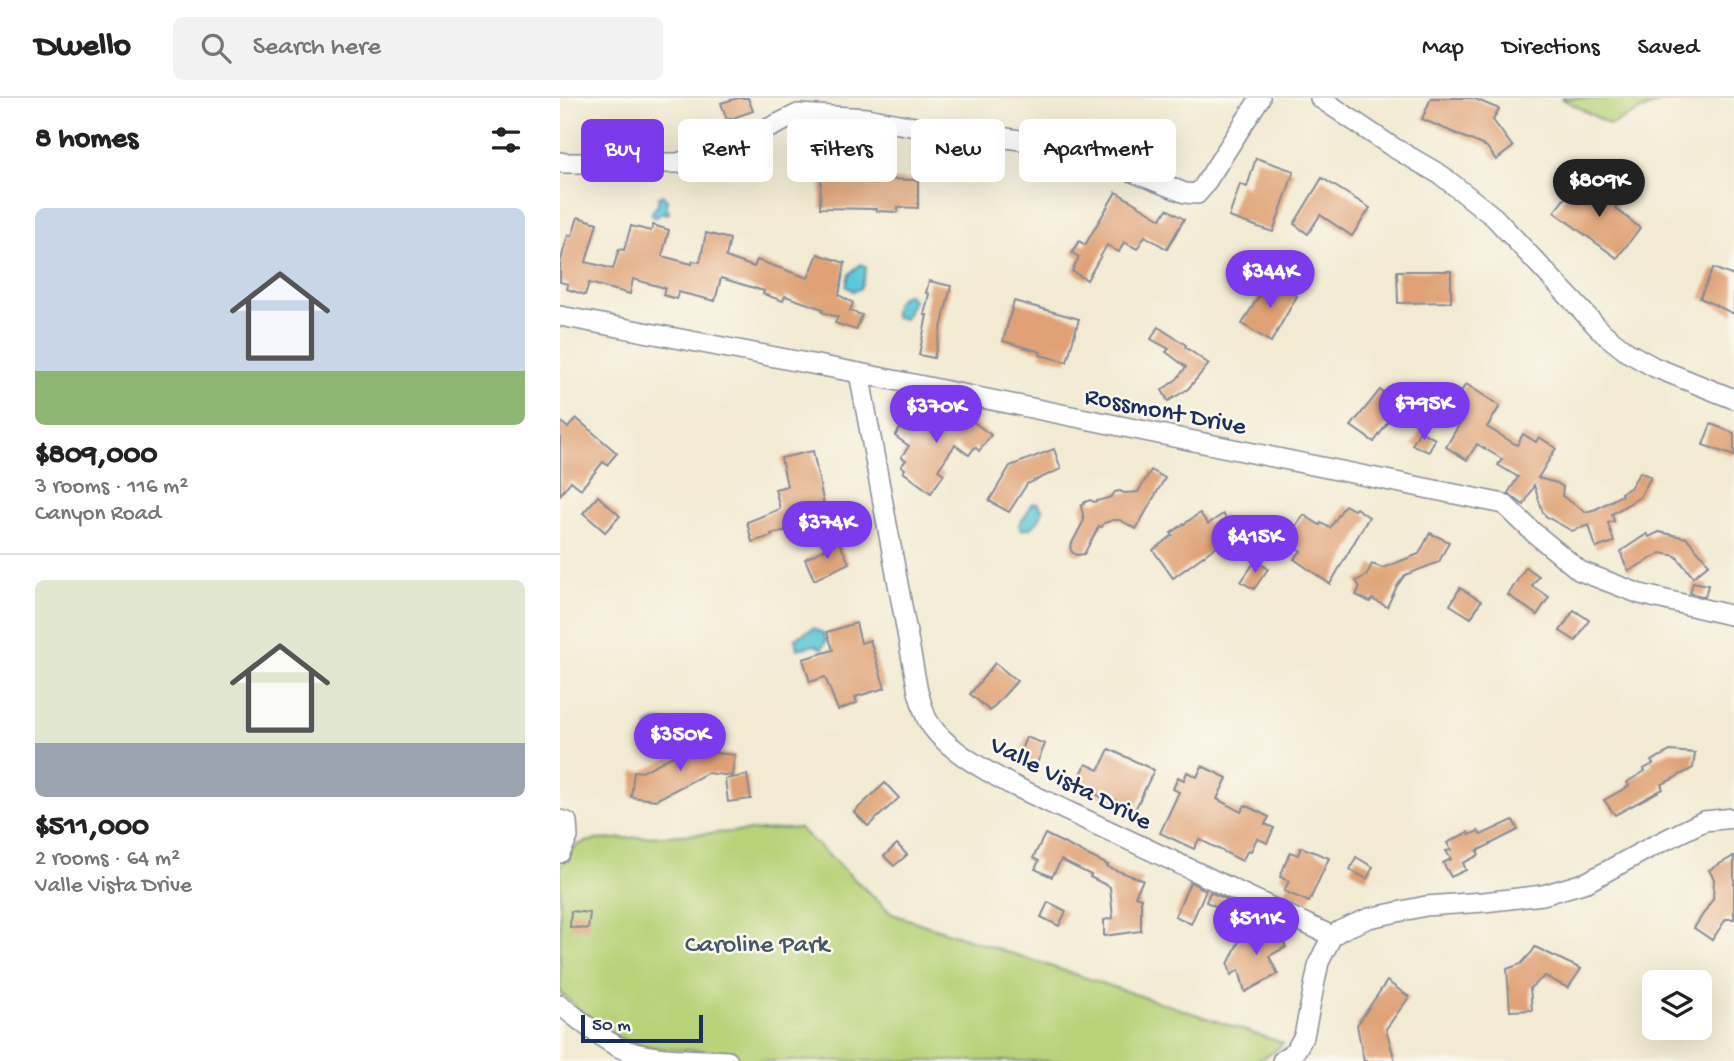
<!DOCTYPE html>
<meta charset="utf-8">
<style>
body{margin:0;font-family:"Gochi Hand",sans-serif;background:#f2f2f2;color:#222;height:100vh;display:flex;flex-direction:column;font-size:26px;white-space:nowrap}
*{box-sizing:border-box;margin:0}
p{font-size:23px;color:#767676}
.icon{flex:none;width:38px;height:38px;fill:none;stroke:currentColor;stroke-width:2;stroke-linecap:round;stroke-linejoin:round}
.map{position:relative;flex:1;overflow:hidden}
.panel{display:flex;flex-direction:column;background:#fff;width:560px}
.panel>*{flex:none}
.guide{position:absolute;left:21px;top:21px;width:665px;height:63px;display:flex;gap:14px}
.buttons{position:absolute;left:1082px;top:872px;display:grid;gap:14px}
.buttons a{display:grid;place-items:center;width:70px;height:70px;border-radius:10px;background:#fff;box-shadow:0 7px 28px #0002;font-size:35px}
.scale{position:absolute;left:21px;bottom:18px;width:122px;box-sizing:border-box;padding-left:7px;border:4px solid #1b2f5e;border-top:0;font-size:19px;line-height:24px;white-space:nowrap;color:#1b2f5e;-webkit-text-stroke:5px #fbf7ec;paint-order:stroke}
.price{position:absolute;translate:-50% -60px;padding:0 16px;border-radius:24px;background:#7c3aed;color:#fff;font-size:23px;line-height:46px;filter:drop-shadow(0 2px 4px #0008)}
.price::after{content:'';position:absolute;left:50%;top:42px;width:21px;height:16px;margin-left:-10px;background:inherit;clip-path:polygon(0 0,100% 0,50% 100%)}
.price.on{background:#222;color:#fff}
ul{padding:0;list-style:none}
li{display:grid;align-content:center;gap:14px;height:371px;padding:0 35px}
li+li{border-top:2px solid #e0e0e0}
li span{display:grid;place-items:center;height:217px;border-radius:10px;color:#555}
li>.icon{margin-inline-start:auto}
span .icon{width:126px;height:126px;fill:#fffc;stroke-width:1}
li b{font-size:30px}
h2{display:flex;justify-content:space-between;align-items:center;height:84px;padding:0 35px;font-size:30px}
.tag{padding:0 24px;border-radius:10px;background:#fff;box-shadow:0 7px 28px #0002;font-size:24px;line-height:63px}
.tag.on{background:#7c3aed;color:#fff}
header{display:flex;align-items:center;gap:42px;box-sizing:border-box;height:98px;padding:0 35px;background:#fff;border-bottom:2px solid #e0e0e0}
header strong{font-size:33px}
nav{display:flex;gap:38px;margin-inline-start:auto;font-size:24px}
.search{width:490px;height:63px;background:#f2f2f2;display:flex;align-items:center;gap:18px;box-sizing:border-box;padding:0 24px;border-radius:10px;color:#767676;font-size:26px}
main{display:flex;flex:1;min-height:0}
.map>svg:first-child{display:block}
.green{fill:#b7d278;stroke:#69806b;stroke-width:2}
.water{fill:#5cc7d6;stroke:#3c7b9a;stroke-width:2}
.building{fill:#dfa174}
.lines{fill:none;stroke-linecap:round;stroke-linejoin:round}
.minor-casing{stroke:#868c98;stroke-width:22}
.minor{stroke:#fff;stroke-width:19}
.labels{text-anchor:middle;stroke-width:5;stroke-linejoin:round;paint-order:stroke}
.street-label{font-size:26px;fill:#1b2f5e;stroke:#fbf7ec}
.park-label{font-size:26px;fill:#425864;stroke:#fbf7ec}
</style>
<header>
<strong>Dwello</strong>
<div class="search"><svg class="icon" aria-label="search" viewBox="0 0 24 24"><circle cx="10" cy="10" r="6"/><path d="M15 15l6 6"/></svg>Search here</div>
<nav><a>Map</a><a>Directions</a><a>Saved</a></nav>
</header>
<main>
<section class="panel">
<h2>8 homes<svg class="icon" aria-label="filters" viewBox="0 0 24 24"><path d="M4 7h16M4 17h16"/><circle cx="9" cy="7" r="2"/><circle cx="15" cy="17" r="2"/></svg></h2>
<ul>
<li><span style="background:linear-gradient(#c9d6e8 75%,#8fb573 0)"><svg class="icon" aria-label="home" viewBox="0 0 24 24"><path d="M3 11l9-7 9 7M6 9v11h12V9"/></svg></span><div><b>$809,000</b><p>3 rooms · 116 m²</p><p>Canyon Road</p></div></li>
<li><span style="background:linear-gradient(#dfe7d0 75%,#9aa5b1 0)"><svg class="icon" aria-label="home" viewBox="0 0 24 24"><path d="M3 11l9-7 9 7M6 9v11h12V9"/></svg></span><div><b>$511,000</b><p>2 rooms · 64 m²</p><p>Valle Vista Drive</p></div></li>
</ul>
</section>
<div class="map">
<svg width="1174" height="963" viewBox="0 0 1174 963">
<rect width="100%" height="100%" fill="#fbf7ec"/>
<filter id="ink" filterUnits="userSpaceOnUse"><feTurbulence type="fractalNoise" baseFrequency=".0143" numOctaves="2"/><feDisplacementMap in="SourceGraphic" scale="14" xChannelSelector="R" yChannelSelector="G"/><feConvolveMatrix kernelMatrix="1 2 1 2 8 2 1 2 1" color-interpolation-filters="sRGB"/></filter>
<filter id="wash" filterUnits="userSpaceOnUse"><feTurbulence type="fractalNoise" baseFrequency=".00686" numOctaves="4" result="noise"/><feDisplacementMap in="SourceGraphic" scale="28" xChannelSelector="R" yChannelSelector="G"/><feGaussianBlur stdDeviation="1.57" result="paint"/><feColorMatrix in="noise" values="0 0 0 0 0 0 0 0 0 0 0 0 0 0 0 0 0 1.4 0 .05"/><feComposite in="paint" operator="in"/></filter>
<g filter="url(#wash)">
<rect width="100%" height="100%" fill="#f2ead2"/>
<g class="green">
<polygon points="1001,0 1108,0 1050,27"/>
<path d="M239,730L332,816L723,945C716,954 707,958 696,963H174L175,954C139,952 88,955 56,938C36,927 18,910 0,895V769C10,751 15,745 35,742Z"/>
</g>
<g class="water">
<polygon points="102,97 107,102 106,109 109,114 108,116 102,115 95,120 91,116 98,106 98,100"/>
<path d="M301,166L306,169C306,172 302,187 300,191L293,193L286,188L289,176Z"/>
<path d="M347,196L353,202C352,206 346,219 344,221L336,220L334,217C334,207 338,199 347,196Z"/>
<path d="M477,405L483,412C480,422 473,433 461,431L459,426L466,417L471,406Z"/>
<polygon points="254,530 264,536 266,543 262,551 255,547 237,551 235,540"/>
<polygon points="96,623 113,625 116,628 114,634 109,637 102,635 91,639 87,632 89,626"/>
</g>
<g id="blocks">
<g class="building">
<polygon points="178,0 188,0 193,13 167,22 161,5"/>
<polygon points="871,0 913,0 939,11 933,22 953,49 936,62 927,49 862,21"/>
<polygon points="696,60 734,73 713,134 669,119 680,86 687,89"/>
<polygon points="284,70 301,71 300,76 320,76 319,81 358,82 358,110 338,109 338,114 316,113 316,111 260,110 261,78 284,79"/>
<polygon points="762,80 810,110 792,138 760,117 748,136 734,126"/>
<polygon points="1046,86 1063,99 1055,110 1080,130 1057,160 994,114 1012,91 1023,100 1031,90 1038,96"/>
<polygon points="556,94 601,121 607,111 624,121 607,151 585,138 577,151 564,144 559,154 547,147 527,182 512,173 519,159 512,155 519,143 525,147"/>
<polygon points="18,119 37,125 26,164 53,171 59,151 64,152 71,128 91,133 93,127 109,132 102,158 132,166 133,163 140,164 146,135 170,141 166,159 194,169 197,162 248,180 258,156 285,165 279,197 293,205 290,213 302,217 296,232 275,225 278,219 262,214 263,211 225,198 223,203 203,196 204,193 161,180 155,203 118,194 117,201 103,197 105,190 73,181 70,196 29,185 25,197 7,191 8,186 0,184 0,165 8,137 12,138"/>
<polygon points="1153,170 1174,178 1174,216 1140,200"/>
<polygon points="837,173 891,173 891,204 838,205"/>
<polygon points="709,181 737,198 711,244 682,226"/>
<polygon points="369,183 391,188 374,260 359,257 367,217 364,217 369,196 366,195"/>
<polygon points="454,203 519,221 507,264 480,257 481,254 443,243"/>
<polygon points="598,229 626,247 625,249 649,266 628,291 608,303 602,292 617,281 626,269 606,254 609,251 591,241"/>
<polygon points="906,286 940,308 927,329 957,347 963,336 976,344 979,339 996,350 978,380 997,385 1003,389 1002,398 1026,414 1036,411 1062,397 1061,395 1070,390 1080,374 1091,379 1080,399 1052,416 1054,423 1048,425 1054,444 1036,450 1029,427 1012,433 987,419 983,415 974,387 964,407 962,406 948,395 958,379 938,367 942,361 917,346 907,362 886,349 900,325 896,322 901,314 892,308"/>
<polygon points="820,292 840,307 814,344 791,328"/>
<polygon points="354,311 362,317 365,313 379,322 389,319 398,326 404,317 431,337 419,353 415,349 409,357 395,347 378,372 384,376 371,395 343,374 345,371 341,368 346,362 341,359 349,348 335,338"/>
<polygon points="16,320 57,355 47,367 43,364 21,391 11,383 0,397 0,323 8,330"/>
<polygon points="1151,326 1174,335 1174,358 1143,347"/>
<polygon points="860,333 875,341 869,354 852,347"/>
<polygon points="494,351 501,371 467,386 449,414 429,403 450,368"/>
<polygon points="253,353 264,407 245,412 248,427 211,436 212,438 192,444 187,424 220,411 215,391 227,388 221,360"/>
<polygon points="591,372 605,380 576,431 560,422 553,422 544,425 542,429 539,428 524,456 516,457 512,454 510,449 524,422 521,408 525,404 530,402 534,404 551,399 555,394 560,393 564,395 578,394"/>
<polygon points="38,398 60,418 45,434 23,415"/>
<polygon points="785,407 794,412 796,410 809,419 770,486 734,461 741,453 726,442 744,417 760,427 761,425 770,430"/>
<polygon points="640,415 648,426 663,416 676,434 613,480 593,452 613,437 611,435"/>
<polygon points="1099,434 1127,440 1149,466 1133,479 1116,458 1101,455 1069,473 1063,462 1061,453 1087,436 1089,439"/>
<polygon points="870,435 889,444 879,464 845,477 837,488 827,509 812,501 810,504 796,497 800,489 796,483 806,478 812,466 823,470 859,456"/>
<polygon points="279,444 289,465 254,482 245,461"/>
<polygon points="696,462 708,471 694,491 681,484"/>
<polygon points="966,469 979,478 972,488 989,499 977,517 948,497"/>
<polygon points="1133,484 1148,487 1145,499 1130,495"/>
<polygon points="900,490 921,503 911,520 890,507"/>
<polygon points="1014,512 1029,522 1016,543 1000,533"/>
<polygon points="296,525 301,545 310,542 325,590 295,599 297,605 278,612 265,579 250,584 243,561 273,552 267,534"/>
<polygon points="435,565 457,583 430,613 410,596"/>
<polygon points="466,639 485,646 475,670 457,663"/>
<polygon points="134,647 137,653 175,657 172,678 147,675 96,702 71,699 74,673 82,674"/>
<polygon points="549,651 594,672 575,712 546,698 544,700 516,687 526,666 539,672"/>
<polygon points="1110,653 1135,655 1133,670 1101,687 1103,691 1055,717 1044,702 1069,688 1067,684 1085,673 1084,671 1093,666 1091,663"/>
<polygon points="642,668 667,680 657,701 681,714 685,707 709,719 705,726 714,730 707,745 697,740 691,753 688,752 682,763 639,741 634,751 600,735 619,694 613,691 618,679 624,682 627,674 637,679"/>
<polygon points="187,677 191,701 168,704 165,681"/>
<polygon points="325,685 339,700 308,728 294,714"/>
<polygon points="953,722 958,732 917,753 919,757 903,765 906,772 891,779 883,765 891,761 886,753 891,752 887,745 908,734 910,737 918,733 921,737"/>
<polygon points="485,736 548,767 547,769 583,782 575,798 581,800 581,833 544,838 544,822 553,820 550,789 530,779 531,777 501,762 492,779 475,771 479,763 473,760"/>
<polygon points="337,746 347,757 334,768 324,758"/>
<polygon points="741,749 769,760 749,804 724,793 729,783 720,779 730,754 738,757"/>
<polygon points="1174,758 1174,821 1166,821 1152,842 1134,830 1153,801 1154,781 1149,772"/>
<polygon points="796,759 813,769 807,781 790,772"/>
<polygon points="630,784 646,792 631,826 615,818"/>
<polygon points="650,794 668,802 664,812 646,804"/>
<polygon points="488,804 506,813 499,828 481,819"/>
<polygon points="11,813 30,815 28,831 10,829"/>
<polygon points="717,829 726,849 709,858 718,876 685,894 679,872 671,877 668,866 683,835 693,831 696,837"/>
<polygon points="975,849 1021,871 1008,890 985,878 970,890 972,912 950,913 947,871 961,866 972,854"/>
<polygon points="827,883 849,899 826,931 835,963 804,963 797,927"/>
</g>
</g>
</g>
<g filter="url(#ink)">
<use href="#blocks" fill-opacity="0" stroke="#868c98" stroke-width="2"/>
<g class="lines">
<g class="minor-casing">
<g id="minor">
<polyline points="760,0 831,48 881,77 934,119 1043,235 1067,254 1094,269 1174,301"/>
<polyline points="0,64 4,65 118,65 182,43 238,16 307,20 398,37 439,39 510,49 625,95 637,96 643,89 700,0"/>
<polyline points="0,218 299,275 944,406 973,434 1020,473 1080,496 1174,518"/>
<path d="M299,275L358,594C361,603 363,612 367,621C382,649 423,671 450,686L772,838"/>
<polyline points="0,722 7,724 8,739 0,755"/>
<path d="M0,907C19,921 37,938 58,949C86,963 136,961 168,963"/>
<polyline points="722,963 736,952 744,938 759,864 772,838 781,832 809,820 866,808 924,804 983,797 1027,784 1091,749 1144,723 1174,720"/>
</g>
</g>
<use href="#minor" class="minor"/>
</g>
</g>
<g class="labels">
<g class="street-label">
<text transform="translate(606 311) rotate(11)" y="9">Rossmont Drive</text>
<text transform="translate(512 683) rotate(27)" y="9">Valle Vista Drive</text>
</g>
<g class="park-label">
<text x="197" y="853">Caroline Park</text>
</g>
</g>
</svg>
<div class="buttons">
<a><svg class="icon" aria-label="layers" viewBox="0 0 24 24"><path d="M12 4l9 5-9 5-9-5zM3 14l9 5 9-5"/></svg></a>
</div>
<div class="scale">50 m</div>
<b class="price on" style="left:1039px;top:121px">$809K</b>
<b class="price" style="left:710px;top:212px">$344K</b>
<b class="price" style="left:864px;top:344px">$795K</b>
<b class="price" style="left:376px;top:347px">$370K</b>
<b class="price" style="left:267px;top:463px">$374K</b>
<b class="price" style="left:695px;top:477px">$415K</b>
<b class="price" style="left:120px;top:675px">$350K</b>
<b class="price" style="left:696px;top:859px">$511K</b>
<div class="guide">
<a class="tag on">Buy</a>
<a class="tag">Rent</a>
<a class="tag">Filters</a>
<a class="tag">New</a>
<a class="tag">Apartment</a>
</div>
</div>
</main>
